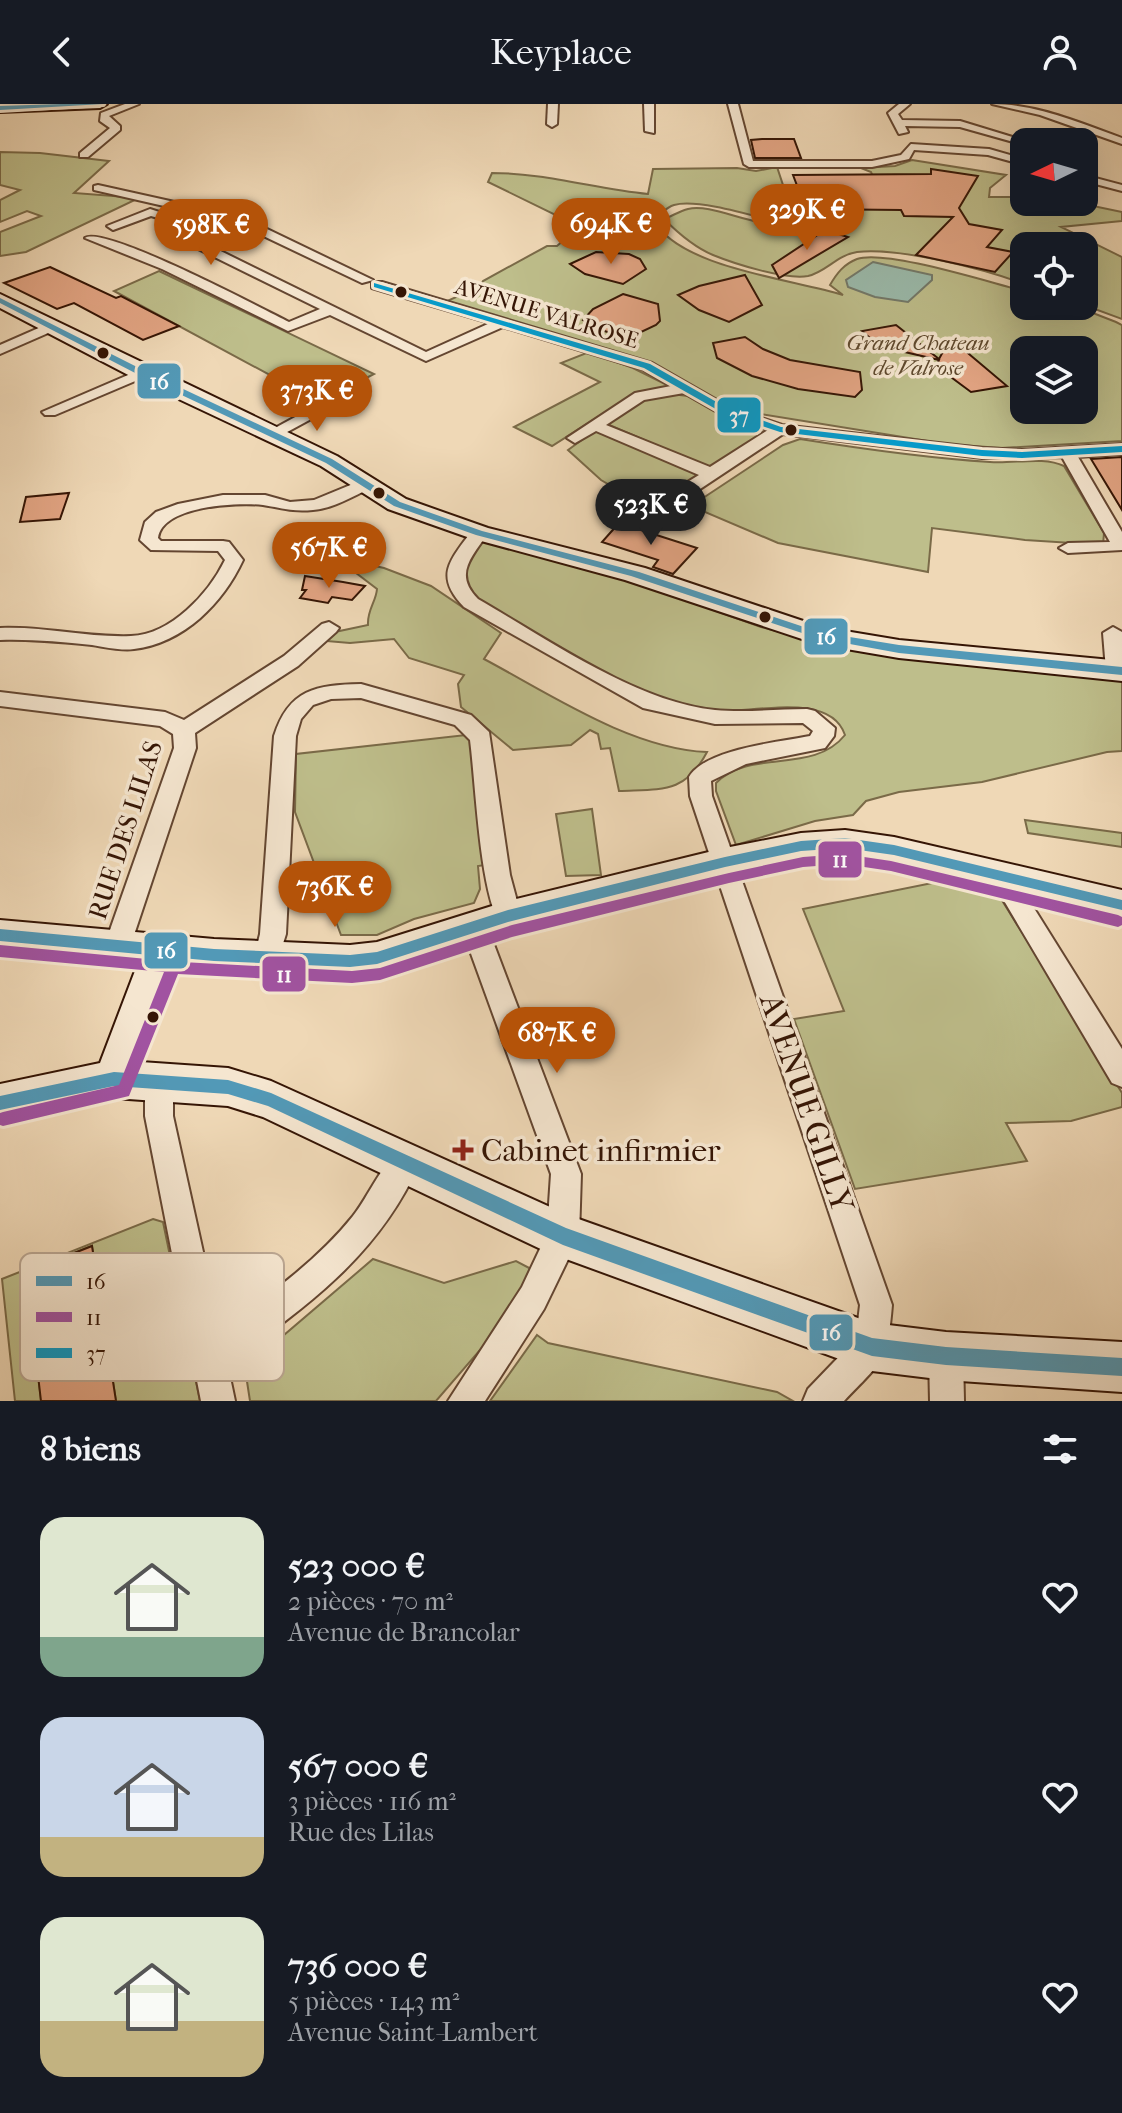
<!DOCTYPE html>
<html lang="fr">
<meta charset="utf-8">
<style>
body{margin:0;font-family:"IM FELL French Canon",serif;background:#242831;color:#f1f3f6;height:100vh;display:flex;flex-direction:column;font-size:30px;white-space:nowrap}
*{box-sizing:border-box;margin:0}
p{font-size:26px;color:#9ea1a6}
.icon{flex:none;width:44px;height:44px;fill:none;stroke:currentColor;stroke-width:2;stroke-linecap:round;stroke-linejoin:round}
.map{position:relative;height:1297px;overflow:hidden}
.sheet{display:flex;flex-direction:column;background:#171b24;flex:1}
.sheet>*{flex:none}
.needle{width:52px;rotate:265deg}
.buttons{position:absolute;left:1010px;top:24px;display:grid;gap:16px}
.buttons a{display:grid;place-items:center;width:88px;height:88px;border-radius:16px;background:#171b24;box-shadow:0 8px 32px #0002;font-size:40px}
.price{position:absolute;translate:-50% -68px;padding:0 18px;border-radius:28px;background:#b45309;color:#fff;font-size:26px;line-height:52px;filter:drop-shadow(0 2px 4px #0008)}
.price::after{content:'';position:absolute;left:50%;top:48px;width:24px;height:18px;margin-left:-12px;background:inherit;clip-path:polygon(0 0,100% 0,50% 100%)}
.price.selected{background:#222;color:#fff}
ul{padding:0;list-style:none}
li{display:flex;align-items:center;gap:24px;height:200px;padding:0 40px}
li span{display:grid;place-items:center;flex:none;width:224px;height:160px;border-radius:24px;color:#555}
li>.icon{margin-inline-start:auto}
span .icon{width:96px;height:96px;fill:#fffc;stroke-width:1}
li b{font-size:34px}
h2{display:flex;justify-content:space-between;align-items:center;height:96px;padding:0 40px;font-size:34px}
header{display:flex;justify-content:space-between;align-items:center;height:104px;padding:0 40px;background:#171b24;font-size:36px;font-weight:600}
.map>svg:first-child{display:block}
.green{fill:#bebe8b;stroke:#7a6a48;stroke-width:2;fill-rule:evenodd}
.water{fill:#9abaab;stroke:#727869;stroke-width:2}
.building{fill:#e3a584;stroke:#351505;stroke-width:2}
.lines{fill:none;stroke-linecap:round;stroke-linejoin:round}
.street-casing{stroke:#644631;stroke-width:4}
.secondary-casing{stroke:#351505;stroke-width:4}
.street{fill:#f5e6d0;fill-rule:evenodd}
.secondary{fill:#f5e6d0;fill-rule:evenodd}
.bus-1-casing{stroke:#f5e6d0;stroke-width:6}
.bus-2-casing{stroke:#f5e6d0;stroke-width:6}
.bus-3-casing{stroke:#f5e6d0;stroke-width:6}
.bus-1{fill:#5299b7;fill-rule:evenodd}
.bus-2{fill:#a153a1;fill-rule:evenodd}
.bus-3{fill:#089ac8;fill-rule:evenodd}
.bus-dot{fill:#351505;stroke:#f5e6d0;stroke-width:3}
.poi-dot{fill:#8f2418;stroke:#f5e6d0;stroke-width:3}
.labels{text-anchor:middle;stroke-width:7;stroke-linejoin:round;paint-order:stroke}
.far-street-label{font-size:22px;fill:#351505;stroke:#f5e6d0}
.far-park-label{font-size:22px;font-style:italic;fill:#5e482d;stroke:#f5e6d0}
.street-label{font-size:26px;fill:#351505;stroke:#f5e6d0}
.near-street-label{font-size:32px;fill:#351505;stroke:#f5e6d0}
.near-poi-label{font-size:32px;fill:#351505;stroke:#f5e6d0;text-anchor:start}
.key{fill:#f5e6d0;stroke:#bba793;stroke-width:2}
.key-label{font-size:22px;fill:#351505}
.line-badge{stroke:#f5e6d0;stroke-width:3}
.badge-label{font-size:22px;text-anchor:middle;font-weight:bold;fill:#fff}
</style>
<header><svg class="icon" aria-label="back" viewBox="0 0 24 24"><path d="M15 5l-7 7 7 7"/></svg>Keyplace<svg class="icon" aria-label="person" viewBox="0 0 24 24"><circle cx="12" cy="8" r="4"/><path d="M4 21q1-7 8-7t8 7"/></svg></header>
<div class="map">
<svg width="1122" height="1297" viewBox="0 0 1122 1297">
<rect width="100%" height="100%" fill="#efd8b6"/>
<filter id="stains"><feTurbulence type="fractalNoise" baseFrequency=".0025" numOctaves="4"/><feColorMatrix values="0 0 0 0 .2 0 0 0 0 .09 0 0 0 0 .02 0 0 0 .5 -.17"/></filter>
<radialGradient id="worn" r=".72"><stop offset=".6" stop-color="#630" stop-opacity="0"/><stop offset="1" stop-color="#630" stop-opacity=".3"/></radialGradient>
<g class="green">
<polygon points="0,48 40,49 109,57 74,89 139,94 26,148 0,152 0,128 41,112 27,107 0,118 0,96 20,86 0,81"/>
<path d="M912,56L1006,71L990,84L989,93H1024V98H1074L1122,108V117L1061,123L1122,153V215L1084,201V142H1024V180C985,165 898,143 857,148C837,151 826,168 808,172C786,176 735,160 713,151C696,144 678,129 664,115C672,112 680,107 688,105C713,99 753,124 782,119C757,113 697,94 674,101C667,103 659,111 653,115C678,164 793,175 843,191L830,181C837,169 844,160 857,155C885,145 991,179 1024,187V202H1075L1116,218L1122,221V337L1001,344L946,340L735,306L653,263L447,197L479,183L483,177L547,142H557L573,128L568,117L488,78L492,69C545,69 596,85 648,90L653,65L737,64L756,67L777,63L785,87L880,89L871,68L861,64L895,62ZM1024,246H1084V306H1024Z"/>
<polygon points="159,167 374,270 320,298 114,187"/>
<polygon points="589,248 633,264 671,283 637,288 552,342 514,323 600,278 561,259"/>
<polygon points="671,290 688,292 718,309 760,324 763,330 712,363 707,363 607,320 647,291"/>
<polygon points="597,325 697,368 699,372 669,391 674,395 654,407 601,376 568,346"/>
<path d="M800,335C863,345 926,354 990,358C1014,360 1043,352 1064,362L1104,429L1103,441L1025,436L932,424L928,468L778,439L691,402L783,341Z"/>
<path d="M485,437L621,473L761,523L828,541L1122,574V647L1107,648L982,678L899,688L866,697L853,711L815,717L736,741L716,687V679C750,644 813,671 845,631C829,584 744,612 705,607C621,596 534,529 463,485L460,475L474,442Z"/>
<path d="M335,453L384,464L431,482L501,529L484,555C550,590 631,645 707,648C685,690 662,685 619,687L610,644L601,645L598,630L590,626L571,641L513,646L461,603L458,580L464,571L409,554L394,535L350,539L326,537L335,528L368,521C367,506 376,498 377,485Z"/>
<polygon points="466,631 473,638 485,761 478,762 480,785 474,799 414,815 377,831 341,831 295,708 296,650"/>
<polygon points="592,705 601,771 566,772 556,710"/>
<polygon points="1025,716 1122,729 1122,743 1028,729"/>
<polygon points="957,774 998,790 1122,989 1122,1003 1071,1017 1006,1019 1027,1057 855,1085 794,915 844,907 803,805"/>
<polygon points="153,1115 163,1118 200,1297 116,1297 92,1142 26,1168 41,1297 15,1297 2,1175"/>
<polygon points="373,1155 444,1179 516,1157 533,1166 487,1238 436,1297 250,1297 246,1271 250,1260"/>
<polygon points="537,1231 548,1239 777,1288 793,1297 490,1297"/>
</g>
<polygon class="water" points="873,158 932,171 932,176 908,198 875,193 848,183 846,176"/>
<g class="building">
<polygon points="762,35 794,35 801,54 755,54 751,36"/>
<polygon points="931,65 978,72 959,104 969,120 1002,126 987,143 1013,148 995,168 916,151 953,113 904,112 901,106 806,105 793,71 931,70"/>
<polygon points="825,126 848,133 779,174 772,161"/>
<polygon points="596,148 629,150 640,155 646,165 623,180 585,170 570,160"/>
<polygon points="50,163 116,194 121,192 179,222 143,236 74,199 57,205 4,179"/>
<polygon points="745,171 762,201 729,218 699,206 678,191 699,182"/>
<polygon points="623,190 658,200 660,217 656,221 639,229 615,230 597,225 583,216 593,205"/>
<polygon points="896,221 939,255 945,244 963,245 1007,282 971,288 936,262 939,256 879,242 862,227"/>
<polygon points="745,233 763,245 790,256 860,268 862,286 855,293 798,285 752,272 717,254 713,239"/>
<polygon points="1122,353 1122,406 1091,355"/>
<polygon points="69,389 60,415 20,418 26,393"/>
<polygon points="619,419 697,444 673,470 653,463 658,456 602,438"/>
<polygon points="305,472 343,478 365,482 352,496 332,493 328,499 300,494 306,486 302,486"/>
<polygon points="92,1142 116,1297 41,1297 26,1168"/>
</g>
<g class="lines">
<g class="street-casing">
<g id="street">
<polygon points="125,0 139,0 109,12 120,22 120,26 88,53 80,53 80,49 110,24 100,17 101,9"/>
<polygon points="548,0 558,0 557,20 552,23 547,20"/>
<polygon points="644,0 654,0 654,29 645,27"/>
<polygon points="728,0 738,0 753,57 872,57 901,51 911,40 989,45 1024,55 1024,61 988,51 914,46 909,55 872,63 749,63 744,60"/>
<polygon points="899,0 910,0 898,10 902,16 960,17 1029,38 1024,38 1024,41 960,23 905,22 908,28 899,30 888,9"/>
<path d="M992,0C1038,0 1080,19 1122,34V40L1040,11Z"/>
<polygon points="1084,71 1122,81 1122,87 1084,77"/>
<polygon points="98,81 242,113 373,176 362,179 234,118 94,86 94,82"/>
<polygon points="150,105 178,114 172,118 151,112 113,126 107,122"/>
<path d="M184,129L426,248L490,219L372,184V178H382L652,259L729,303L782,321L982,344L1022,346L1122,340V350L1078,353L1122,428V446L1068,449L1059,444L1068,439L1110,438L1062,353L982,354L783,330L688,393H676L673,389L676,385L699,371L596,327L575,339L567,334L635,289L671,282L642,265L503,223L426,257L330,211L288,227L162,165L85,134C104,121 261,204 289,218L320,205L180,136L178,133ZM684,289L719,309L768,326L710,363L606,321L644,296Z"/>
<polygon points="50,219 57,223 55,226 0,250 0,241"/>
<polygon points="142,265 149,269 147,272 55,311 45,311 42,308"/>
<polygon points="343,287 348,289 348,295 278,333 266,333 264,330"/>
<path d="M365,375L373,380L371,384C353,392 332,405 313,406C292,408 282,404 263,401C236,398 162,402 158,434L161,437H223L229,438L243,456C223,499 184,539 134,545C121,547 105,543 92,541C61,538 31,535 0,536V524C44,522 89,534 131,532C171,531 209,489 225,456L218,447L151,446L140,436L145,418L156,408L178,400L223,391H265L290,398L314,396Z"/>
<path d="M479,424L488,429C472,453 453,470 478,495C546,534 636,598 715,606C745,609 777,605 807,605L815,607L835,624L834,632L825,644L746,660L711,677L712,692L892,1201C887,1259 883,1256 844,1297H803L808,1285L856,1235L860,1201L690,692L689,673C705,645 780,638 810,632L813,627L803,619L715,620L643,604L464,503C433,471 451,456 473,425Z"/>
<polygon points="329,518 339,524 336,528 298,562 195,629 196,644 130,843 126,851 117,854 108,851 104,843 174,644 173,630 160,622 0,602 0,588 165,608 184,616 284,552 322,520"/>
<polygon points="1113,523 1122,528 1122,571 1116,573 1106,566 1103,529"/>
<path d="M361,580L471,611L489,628L510,771L521,812L517,819L508,822L499,819C479,779 476,683 470,636L455,621L361,594L331,595L313,601L301,615L296,632L286,830L276,862L267,865L258,862L254,854L260,830L274,632C289,585 316,581 361,580Z"/>
<polygon points="1009,764 1018,767 1027,793 1122,945 1122,983 1112,979 1003,795 997,774 1000,767"/>
<polygon points="474,812 483,815 487,822 581,1070 579,1132 574,1143 544,1205 485,1297 448,1297 522,1183 547,1130 551,1070 461,822 465,815"/>
<path d="M159,964L169,968L173,977V1012L220,1225C268,1192 316,1158 353,1112C368,1094 385,1052 405,1044L416,1048L420,1058C380,1150 306,1204 227,1259L235,1297H201L145,1012V977L149,968Z"/>
<polygon points="946,1235 958,1240 963,1252 964,1297 930,1297 929,1252 934,1240"/>
</g>
</g>
<g class="secondary-casing">
<g id="secondary">
<polygon points="0,0 107,0 100,4 0,8"/>
<polygon points="0,190 337,352 406,395 488,424 645,464 821,523 899,536 1122,557 1122,577 899,554 817,540 625,476 470,434 388,405 321,362 134,274 0,204"/>
<polygon points="845,726 894,733 1122,786 1122,816 894,759 845,752 801,755 508,827 377,870 350,873 175,863 141,958 228,964 271,977 570,1112 872,1219 946,1228 1122,1238 1122,1288 946,1276 872,1267 547,1148 263,1013 228,1002 114,994 0,1018 0,980 100,959 138,859 0,846 0,816 214,835 350,841 377,838 508,797 725,744 801,729"/>
</g>
</g>
<use href="#street" class="street"/>
<use href="#secondary" class="secondary"/>
<g class="bus-1-casing">
<g id="bus-1">
<polygon points="61,0 103,0 0,6 0,2"/>
<polygon points="0,194 145,267 332,355 400,398 482,427 639,468 819,528 899,541 1122,563 1122,571 899,549 817,534 631,472 476,431 394,402 326,359 139,271 0,199"/>
<polygon points="845,734 894,741 1122,796 1122,806 894,751 845,744 801,747 725,763 508,818 377,860 350,863 214,857 0,837 0,825 214,845 350,851 377,848 508,806 725,753 801,737"/>
<polygon points="114,968 228,976 271,989 566,1124 872,1234 946,1243 1122,1254 1122,1272 946,1261 872,1252 563,1141 268,1002 228,990 114,982 0,1006 0,992"/>
</g>
</g>
<g class="bus-2-casing">
<polygon id="bus-2" points="844,750 891,757 1118,811 1122,813 1122,821 1118,823 891,767 844,760 803,763 729,779 512,833 380,876 352,879 178,870 129,992 3,1022 0,1021 0,1009 3,1008 119,981 164,868 0,853 0,841 168,857 172,849 177,847 182,849 184,853 182,858 352,867 380,864 512,821 729,769 803,753"/>
</g>
<g class="bus-3-casing">
<polygon id="bus-3" points="374,179 650,260 727,304 781,323 982,346 1022,348 1122,342 1122,348 1022,354 982,352 780,328 721,308 644,264 374,183"/>
</g>
<use href="#bus-1" class="bus-1"/>
<use href="#bus-2" class="bus-2"/>
<use href="#bus-3" class="bus-3"/>
</g>
<g class="bus-dot">
<circle cx="401" cy="188" r="7"/>
<circle cx="103" cy="249" r="7"/>
<circle cx="791" cy="326" r="7"/>
<circle cx="379" cy="389" r="7"/>
<circle cx="765" cy="513" r="7"/>
<circle cx="153" cy="913" r="7"/>
</g>
<path class="poi-dot" d="M459 1034h8v8h8v8h-8v8h-8v-8h-8v-8h8z"/>
<g class="labels">
<g class="far-street-label">
<text transform="translate(547 209) rotate(17)" y="8">AVENUE VALROSE</text>
</g>
<g class="far-park-label">
<text x="918" y="246">Grand Chateau<tspan x="918" dy="25">de Valrose</tspan></text>
</g>
<g class="street-label">
<text transform="translate(125 726) rotate(-72)" y="9">RUE DES LILAS</text>
</g>
<g class="near-street-label">
<text transform="translate(807 999) rotate(71)" y="11">AVENUE GILLY</text>
</g>
<g class="near-poi-label">
<text x="481" y="1057">Cabinet infirmier</text>
</g>
</g>
<rect x="20" y="1149" width="264" height="128" rx="12" class="key"/>
<rect x="36" y="1172" width="36" height="10" fill="#5299b7"/>
<rect x="36" y="1208" width="36" height="10" fill="#a153a1"/>
<rect x="36" y="1244" width="36" height="10" fill="#089ac8"/>
<g class="key-label">
<text x="86" y="1185">16</text>
<text x="86" y="1221">11</text>
<text x="86" y="1257">37</text>
</g>
<g class="line-badge">
<rect x="136" y="258" width="46" height="38" rx="8" fill="#5299b7"/>
<rect x="716" y="292" width="46" height="38" rx="8" fill="#089ac8"/>
<rect x="803" y="513" width="46" height="39" rx="8" fill="#5299b7"/>
<rect x="817" y="736" width="46" height="39" rx="8" fill="#a153a1"/>
<rect x="143" y="827" width="46" height="39" rx="8" fill="#5299b7"/>
<rect x="261" y="851" width="46" height="38" rx="8" fill="#a153a1"/>
<rect x="808" y="1209" width="46" height="39" rx="8" fill="#5299b7"/>
</g>
<g class="badge-label">
<text x="159" y="285">16</text>
<text x="739" y="319">37</text>
<text x="826" y="540">16</text>
<text x="840" y="763">11</text>
<text x="166" y="854">16</text>
<text x="284" y="878">11</text>
<text x="831" y="1236">16</text>
</g>
<rect width="100%" height="100%" filter="url(#stains)"/>
<rect width="100%" height="100%" fill="url(#worn)"/>
</svg>
<div class="buttons">
<a><svg class="needle" viewBox="-14 -14 28 28"><path d="M0-13l5 13h-10z" fill="#e53935"/><path d="M0 13l5-13h-10z" fill="#9ea1a6"/></svg></a>
<a><svg class="icon" aria-label="locate" viewBox="0 0 24 24"><circle cx="12" cy="12" r="6"/><path d="M12 2v4M12 18v4M2 12h4M18 12h4"/></svg></a>
<a><svg class="icon" aria-label="layers" viewBox="0 0 24 24"><path d="M12 4l9 5-9 5-9-5zM3 14l9 5 9-5"/></svg></a>
</div>
<b class="price" style="left:807px;top:148px">329K €</b>
<b class="price" style="left:611px;top:162px">694K €</b>
<b class="price" style="left:211px;top:163px">598K €</b>
<b class="price" style="left:317px;top:329px">373K €</b>
<b class="price selected" style="left:651px;top:443px">523K €</b>
<b class="price" style="left:329px;top:486px">567K €</b>
<b class="price" style="left:335px;top:825px">736K €</b>
<b class="price" style="left:557px;top:971px">687K €</b>
</div>
<section class="sheet">
<h2>8 biens<svg class="icon" aria-label="filters" viewBox="0 0 24 24"><path d="M4 7h16M4 17h16"/><circle cx="9" cy="7" r="2"/><circle cx="15" cy="17" r="2"/></svg></h2>
<ul>
<li><span style="background:linear-gradient(#dfe7d0 75%,#7fa58c 0)"><svg class="icon" aria-label="home" viewBox="0 0 24 24"><path d="M3 11l9-7 9 7M6 9v11h12V9"/></svg></span><div><b>523 000 €</b><p>2 pièces · 70 m²</p><p>Avenue de Brancolar</p></div><svg class="icon" aria-label="heart" viewBox="0 0 24 24"><path d="M12 20l-8-8c-3-5 5-10 8-4 3-6 11-1 8 4z"/></svg></li>
<li><span style="background:linear-gradient(#c9d6e8 75%,#c2b280 0)"><svg class="icon" aria-label="home" viewBox="0 0 24 24"><path d="M3 11l9-7 9 7M6 9v11h12V9"/></svg></span><div><b>567 000 €</b><p>3 pièces · 116 m²</p><p>Rue des Lilas</p></div><svg class="icon" aria-label="heart" viewBox="0 0 24 24"><path d="M12 20l-8-8c-3-5 5-10 8-4 3-6 11-1 8 4z"/></svg></li>
<li><span style="background:linear-gradient(#dfe7d0 65%,#c2b280 0)"><svg class="icon" aria-label="home" viewBox="0 0 24 24"><path d="M3 11l9-7 9 7M6 9v11h12V9"/></svg></span><div><b>736 000 €</b><p>5 pièces · 143 m²</p><p>Avenue Saint-Lambert</p></div><svg class="icon" aria-label="heart" viewBox="0 0 24 24"><path d="M12 20l-8-8c-3-5 5-10 8-4 3-6 11-1 8 4z"/></svg></li>
</ul>
</section>
